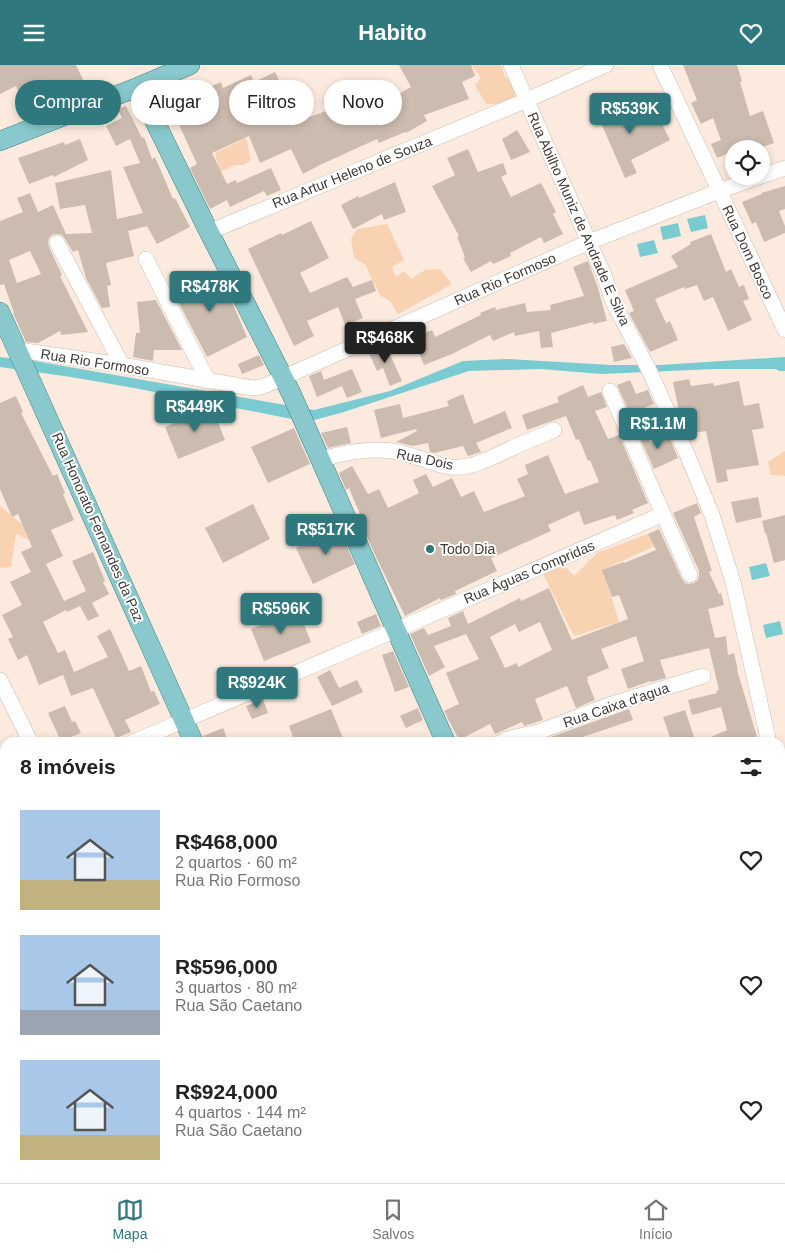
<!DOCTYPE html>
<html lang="pt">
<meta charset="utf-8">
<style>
body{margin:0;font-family:Helvetica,sans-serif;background:#f6f6f6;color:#222;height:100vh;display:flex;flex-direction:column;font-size:19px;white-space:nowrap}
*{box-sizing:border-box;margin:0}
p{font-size:16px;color:#767676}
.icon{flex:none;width:28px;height:28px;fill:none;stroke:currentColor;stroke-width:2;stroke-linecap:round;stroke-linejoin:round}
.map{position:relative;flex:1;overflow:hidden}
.panel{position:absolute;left:0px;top:672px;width:785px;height:446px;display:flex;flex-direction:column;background:#fff;border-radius:15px 15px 0 0;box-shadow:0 2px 8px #0003}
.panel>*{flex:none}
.hud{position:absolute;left:15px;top:15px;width:500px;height:45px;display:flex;gap:10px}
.buttons{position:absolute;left:725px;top:75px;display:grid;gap:10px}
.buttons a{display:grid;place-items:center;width:45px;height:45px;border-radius:50%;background:#fff;box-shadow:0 2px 8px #0003;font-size:25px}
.price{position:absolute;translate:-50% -42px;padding:0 11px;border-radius:5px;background:#2f787d;color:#fff;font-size:16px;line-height:32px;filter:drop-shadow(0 1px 2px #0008)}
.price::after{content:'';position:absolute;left:50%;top:30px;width:15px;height:11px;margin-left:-8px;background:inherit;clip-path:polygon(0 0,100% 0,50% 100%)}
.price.selected{background:#222;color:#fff}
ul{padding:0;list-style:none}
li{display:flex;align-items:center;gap:15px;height:125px;padding:0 20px}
li span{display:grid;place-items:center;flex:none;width:140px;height:100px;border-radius:0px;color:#555}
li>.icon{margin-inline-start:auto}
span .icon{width:60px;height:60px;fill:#fffc;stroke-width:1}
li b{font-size:21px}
h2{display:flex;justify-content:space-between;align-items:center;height:60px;padding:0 20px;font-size:21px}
.pill{padding:0 18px;border-radius:22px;background:#fff;box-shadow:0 2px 8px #0003;font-size:18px;line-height:45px}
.pill.selected{background:#2f787d;color:#fff}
header{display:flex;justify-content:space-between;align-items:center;height:65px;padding:0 20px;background:#2f787d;color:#fff;font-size:22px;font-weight:700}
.menu{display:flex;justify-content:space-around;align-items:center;height:70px;border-top:1px solid #e0e0e0;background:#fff;font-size:14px;color:#767676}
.menu a{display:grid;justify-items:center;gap:2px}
.menu .selected{color:#2f787d}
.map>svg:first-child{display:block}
.green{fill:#f9d2b1}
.water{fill:#7acbd1}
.building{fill:#ccbcaf;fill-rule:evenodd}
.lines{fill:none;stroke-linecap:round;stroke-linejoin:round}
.minor-casing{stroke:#ccbdb0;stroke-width:16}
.major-casing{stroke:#3c8082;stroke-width:20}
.minor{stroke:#fff;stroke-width:15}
.major{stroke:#89c9cd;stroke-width:19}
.poi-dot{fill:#2f787d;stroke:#fff;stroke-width:2}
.labels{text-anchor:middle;stroke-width:4;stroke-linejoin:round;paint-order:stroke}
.street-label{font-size:14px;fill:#403a34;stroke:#fff}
.poi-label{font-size:14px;fill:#403a34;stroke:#fff;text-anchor:start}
</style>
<header><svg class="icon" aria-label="menu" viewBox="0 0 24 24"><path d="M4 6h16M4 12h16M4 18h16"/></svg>Habito<svg class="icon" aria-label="heart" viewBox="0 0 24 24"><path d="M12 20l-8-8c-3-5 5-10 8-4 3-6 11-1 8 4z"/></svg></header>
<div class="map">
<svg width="785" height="1118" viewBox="0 0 785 1118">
<rect width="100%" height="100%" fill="#fbeadd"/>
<g class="green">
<polygon points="472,0 501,0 505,12 515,20 516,31 507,39 486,39 475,20 481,13"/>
<polygon points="246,73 251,95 243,100 235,100 220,107 215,88"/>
<polygon points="387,159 404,195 392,202 396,212 404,206 411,214 425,205 440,204 452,219 398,249 390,236 381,231 372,215 366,200 354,193 351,174 357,164"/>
<polygon points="785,386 785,411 771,410 768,397"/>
<polygon points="0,441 23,460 29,475 16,469 11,502 0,503"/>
<polygon points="648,469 654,481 603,505 619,557 574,571 543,509 561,497 574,511 597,488"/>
<polygon points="5,909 5,993 0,996 0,938 3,936 0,912"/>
</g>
<g class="water">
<polygon points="705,150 708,163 691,167 687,154"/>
<polygon points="678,158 681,171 663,175 660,162"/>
<polygon points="654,175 658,188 640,192 637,179"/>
<polygon points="0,292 35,296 314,345 390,326 463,296 506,294 611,300 660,300 785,292 785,306 779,306 776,304 715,304 601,309 541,304 469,306 344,347 307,357 134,323 71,312 0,302"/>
<polygon points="766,498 770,511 752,515 749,502"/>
<polygon points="780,556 783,569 766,573 763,560"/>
</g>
<g class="building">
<polygon points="0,0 76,0 84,17 50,31 27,43 16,21 0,29"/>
<polygon points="399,0 471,0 475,11 462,17 469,34 424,50 427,56 406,68 405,67 379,78 377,74 320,100 303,109 291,84 260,98 249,71 212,88 227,119 236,115 237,118 271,103 281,125 267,131 264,126 230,142 227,135 210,144 190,103 197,99 170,40 221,17 223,23 251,10 254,17 275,7 299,56 347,38 349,45 382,29 386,36 411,22"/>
<polygon points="683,0 737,0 742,16 740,17 750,51 763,46 774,78 757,84 734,84 734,86 717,93 711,79 721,75 713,53 701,59 691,38 697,35"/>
<polygon points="615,33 628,62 657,49 670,75 631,95 637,108 625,113 594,42"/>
<path d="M126,41L142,73L144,72L152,94L155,92L173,134L175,133L190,162L157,179L147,161L128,166L134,191L106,198L111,220L107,221L110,242L102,243L86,213L78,185L73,187L65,174L62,170L57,169L52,170L49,173L48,178L49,182L62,210L60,211L88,267L61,270L60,266L38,278L26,277L13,248H14L4,219L0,220V156L23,147L17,133L30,128L38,147L53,140L66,169L92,168L85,140L60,144L55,118L111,105L117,154L143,148L123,102L140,98L130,74L116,81L106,61L122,53L118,44ZM30,186L41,209L17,218L9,195Z"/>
<polygon points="517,65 530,87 511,95 502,74"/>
<polygon points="80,74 88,95 54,112 53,110 29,119 18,93 64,77 65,80"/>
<polygon points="468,84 478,107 503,98 507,109 501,112 511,132 541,118 556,147 553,149 563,169 544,178 541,172 510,188 511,191 493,199 491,196 471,207 463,193 465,192 457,172 459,171 432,121 455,110 447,93"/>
<polygon points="395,117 406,147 384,155 382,149 353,164 341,140 358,131 359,133"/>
<polygon points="785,121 785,144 779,146 785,161 785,168 764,177 756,157 752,159 742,137 762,129 761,128"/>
<polygon points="311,156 329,193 300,208 310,228 347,212 353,222 372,215 376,226 355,234 363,253 345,260 338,242 307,256 314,271 294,281 248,184 281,168 282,170"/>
<polygon points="711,169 726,207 731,204 739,222 744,220 749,234 743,236 752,255 728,266 713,232 704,236 697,220 685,224 684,222 655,234 666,258 670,256 678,275 650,287 629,248 634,246 625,225 678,202 671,191 691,179 690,177"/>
<polygon points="588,196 598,223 607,256 593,259 593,257 551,268 553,282 541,283 539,266 515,271 514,267 493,276 490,270 452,289 424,300 413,273 432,265 435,272 481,250 480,248 495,242 496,245 525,238 527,247 551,245 550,240 584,231 573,202"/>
<polygon points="211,207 214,213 219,211 232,237 247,272 207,292 170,221"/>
<polygon points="156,235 182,285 154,285 153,296 133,292 136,268 140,268 137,237"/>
<polygon points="384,279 388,288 389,287 402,316 390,321 383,303 377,306 368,286"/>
<polygon points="624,279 632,293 614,297 611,282"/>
<polygon points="259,290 264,300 242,309 238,299"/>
<polygon points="352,304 362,327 347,333 342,321 317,332 309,311 321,306 324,315"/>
<polygon points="689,314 691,321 713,318 714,321 739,316 744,341 759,338 764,363 752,365 759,400 726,405 728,416 717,418 706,366 688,369 680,351 673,317"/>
<polygon points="630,315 636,329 648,325 654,339 630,349 617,320"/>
<polygon points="583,320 588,332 601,327 607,342 595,346 608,374 619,370 648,438 632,445 634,448 617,455 615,450 584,460 579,446 548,460 551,466 491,493 497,506 455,526 456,529 441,535 440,533 405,551 375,490 360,455 362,454 349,423 346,425 339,408 352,401 368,429 379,424 388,443 419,428 413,415 426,409 433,422 452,413 461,432 474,426 484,447 525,431 517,414 528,409 525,400 548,390 565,429 599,417 590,395 588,396 579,374 576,375 566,351 527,365 522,350 559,337 557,332"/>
<polygon points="463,329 474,359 505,346 512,363 476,378 481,387 468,391 463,381 434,388 430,387 428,378 413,381 396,377 417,366 416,364 381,373 374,345 400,339 403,353 449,341 447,336"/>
<polygon points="16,331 23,347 21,348 53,411 57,409 65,428 63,429 74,455 51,465 63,491 46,499 64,536 86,526 72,496 93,487 105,516 103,517 109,529 92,538 99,551 88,556 80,541 67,547 66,545 43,557 58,588 65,585 74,607 108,592 97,571 110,564 129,606 141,601 151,627 154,626 160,639 125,655 131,667 116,673 93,623 71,631 63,610 39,620 27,590 18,595 8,574 13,572 2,550 22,540 10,517 31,507 21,487 32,482 18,449 12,452 0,424 0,338"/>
<polygon points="212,342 225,375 178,394 165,362"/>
<polygon points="347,362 351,378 328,383 321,368"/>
<polygon points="641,362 647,373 648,372 651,378 668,369 678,393 654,404 636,364"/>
<polygon points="294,363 310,399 268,418 251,382"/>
<polygon points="758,432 762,452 736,458 731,437"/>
<path d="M697,438L701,448L694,452L712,506L709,507L719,529L721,528L724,540L708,544L715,573L726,571L728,590L734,588L738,605H737L758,675L749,678H697L727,665L721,642L692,650L688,635L717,628L716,626L719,625L709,583L660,595L666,613L651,617L650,616L628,624L621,604L644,596L636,571L601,584L609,603L587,612L588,615H587L595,635L576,643L567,621L535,634L543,655L524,661L522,657L495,669L490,659L459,675L444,646L459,639L446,608L479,594L466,569L434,581L445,602L429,611L410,569L424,563L428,570L451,561L448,553L463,546L468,559L520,533L521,536L549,523L572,575L628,554L619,530L612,532L602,505L624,497V498L656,485L648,469L659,464L682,514L685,518L689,519L694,518L698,515L699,511V506L673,448ZM540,557L552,585L518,602L517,598L505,603L490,572L515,559L519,567Z"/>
<polygon points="253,439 270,474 223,498 205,463"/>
<polygon points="785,450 785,495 774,498 766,468 765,468 762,456"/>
<polygon points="338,462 355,499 313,519 296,483"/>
<polygon points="298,545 311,577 264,596 251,564"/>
<polygon points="376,549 381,561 362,569 357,557"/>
<polygon points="393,586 409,622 395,627 382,590"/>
<polygon points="330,605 339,623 357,615 363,627 332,641 317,612"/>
<polygon points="263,634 268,648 252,654 246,641"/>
<polygon points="65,641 72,657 75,656 81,668 61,676 48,648"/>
<polygon points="418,643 423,655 406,663 400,651"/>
<polygon points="331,644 345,678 295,678 289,661"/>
<polygon points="629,644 633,655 565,678 534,678"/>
<polygon points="685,645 696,678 672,678 663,652"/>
<polygon points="223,663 229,678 205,678 203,671"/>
</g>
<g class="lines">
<g class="minor-casing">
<g id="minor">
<polyline points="511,0 589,177 604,210 613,237 650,307 689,394 712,450 733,517 769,678"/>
<polyline points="660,0 785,265"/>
<polyline points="761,111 785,103"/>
<polyline points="209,167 527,35 606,0"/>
<polyline points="57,178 122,300"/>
<polyline points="146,194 208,316"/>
<polyline points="18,285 122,300 246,322 256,323 264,321 589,177 719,126 761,111"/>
<polyline points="610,326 663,449 690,510"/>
<path d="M320,395C348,386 378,381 406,389C421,393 436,400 451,402C472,404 493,392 512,383C526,377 540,371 554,365"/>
<polyline points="0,615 31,678"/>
<polyline points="131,678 396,565 663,449"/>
<polyline points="500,678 507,674 538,667 609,640 703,611"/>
<polyline points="780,727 785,747"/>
<polyline points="0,732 5,730"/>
<polyline points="780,928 785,925"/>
<polyline points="0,1043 5,1062"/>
<polyline points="0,1081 5,1080"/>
<polyline points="0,1091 5,1102"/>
<polyline points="780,1104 785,1102"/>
<polyline points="11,1114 13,1118"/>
<polyline points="206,1114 207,1118"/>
<polyline points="749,1118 759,1114"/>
</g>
</g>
<g class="major-casing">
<g id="major">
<polyline points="138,22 209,167 291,328 446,678"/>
<polyline points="0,76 138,22 190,0"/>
<polyline points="0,247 194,678"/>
<polyline points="373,1114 375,1118"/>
<polyline points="617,1114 619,1118"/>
</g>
</g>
<use href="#minor" class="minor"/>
<use href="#major" class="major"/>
</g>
<circle class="poi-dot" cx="430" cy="484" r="5"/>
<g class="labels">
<g class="street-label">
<text transform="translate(352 107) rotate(-22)" y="5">Rua Artur Heleno de Souza</text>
<text transform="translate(579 154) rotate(66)" y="5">Rua Abilho Muniz de Andrade E Silva</text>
<text transform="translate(748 187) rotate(65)" y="5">Rua Dom Bosco</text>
<text transform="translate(505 214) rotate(-24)" y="5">Rua Rio Formoso</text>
<text transform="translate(95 297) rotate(9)" y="5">Rua Rio Formoso</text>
<text transform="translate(425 394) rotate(12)" y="5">Rua Dois</text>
<text transform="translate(98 462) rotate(66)" y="5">Rua Honorato Fernandes da Paz</text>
<text transform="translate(529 507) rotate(-23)" y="5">Rua Águas Compridas</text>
<text transform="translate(616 640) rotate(-19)" y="5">Rua Caixa d'agua</text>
</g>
<g class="poi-label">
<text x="440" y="489">Todo Dia</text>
</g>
</g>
</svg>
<div class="buttons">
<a><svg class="icon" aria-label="locate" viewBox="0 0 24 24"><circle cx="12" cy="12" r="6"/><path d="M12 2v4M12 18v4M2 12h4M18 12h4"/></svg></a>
</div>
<b class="price" style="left:630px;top:70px">R$539K</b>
<b class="price" style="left:210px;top:248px">R$478K</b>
<b class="price selected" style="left:385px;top:299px">R$468K</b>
<b class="price" style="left:195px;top:368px">R$449K</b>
<b class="price" style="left:658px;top:385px">R$1.1M</b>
<b class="price" style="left:326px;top:491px">R$517K</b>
<b class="price" style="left:281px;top:570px">R$596K</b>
<b class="price" style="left:257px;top:644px">R$924K</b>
<div class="hud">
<a class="pill selected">Comprar</a>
<a class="pill">Alugar</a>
<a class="pill">Filtros</a>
<a class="pill">Novo</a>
</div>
<section class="panel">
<h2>8 imóveis<svg class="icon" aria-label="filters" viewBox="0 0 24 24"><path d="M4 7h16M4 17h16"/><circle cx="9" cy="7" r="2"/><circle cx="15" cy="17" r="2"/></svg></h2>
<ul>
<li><span style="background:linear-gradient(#a9c7e8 70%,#c2b280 0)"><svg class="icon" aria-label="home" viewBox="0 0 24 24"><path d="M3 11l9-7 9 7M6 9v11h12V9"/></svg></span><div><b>R$468,000</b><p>2 quartos · 60 m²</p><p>Rua Rio Formoso</p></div><svg class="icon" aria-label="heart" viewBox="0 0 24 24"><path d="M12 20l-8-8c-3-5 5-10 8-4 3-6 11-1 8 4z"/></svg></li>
<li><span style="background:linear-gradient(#a9c7e8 75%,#9aa5b1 0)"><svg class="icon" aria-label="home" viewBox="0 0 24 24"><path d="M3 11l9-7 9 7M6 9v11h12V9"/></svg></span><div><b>R$596,000</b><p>3 quartos · 80 m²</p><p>Rua São Caetano</p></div><svg class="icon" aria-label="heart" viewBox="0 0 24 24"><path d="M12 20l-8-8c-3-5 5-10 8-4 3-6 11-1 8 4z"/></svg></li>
<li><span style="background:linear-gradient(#a9c7e8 75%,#c2b280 0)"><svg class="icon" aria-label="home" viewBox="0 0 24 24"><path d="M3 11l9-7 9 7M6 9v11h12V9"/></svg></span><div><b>R$924,000</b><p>4 quartos · 144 m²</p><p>Rua São Caetano</p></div><svg class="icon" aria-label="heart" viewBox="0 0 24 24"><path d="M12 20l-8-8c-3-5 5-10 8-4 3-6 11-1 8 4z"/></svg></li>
</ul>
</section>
</div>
<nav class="menu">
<a class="selected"><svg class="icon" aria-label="map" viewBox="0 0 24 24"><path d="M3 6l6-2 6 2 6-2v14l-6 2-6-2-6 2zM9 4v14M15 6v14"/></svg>Mapa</a>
<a><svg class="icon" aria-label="saved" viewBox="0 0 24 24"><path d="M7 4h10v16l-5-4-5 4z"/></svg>Salvos</a>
<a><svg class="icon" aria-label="home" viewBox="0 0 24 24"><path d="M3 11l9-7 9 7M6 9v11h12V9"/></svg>Início</a>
</nav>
